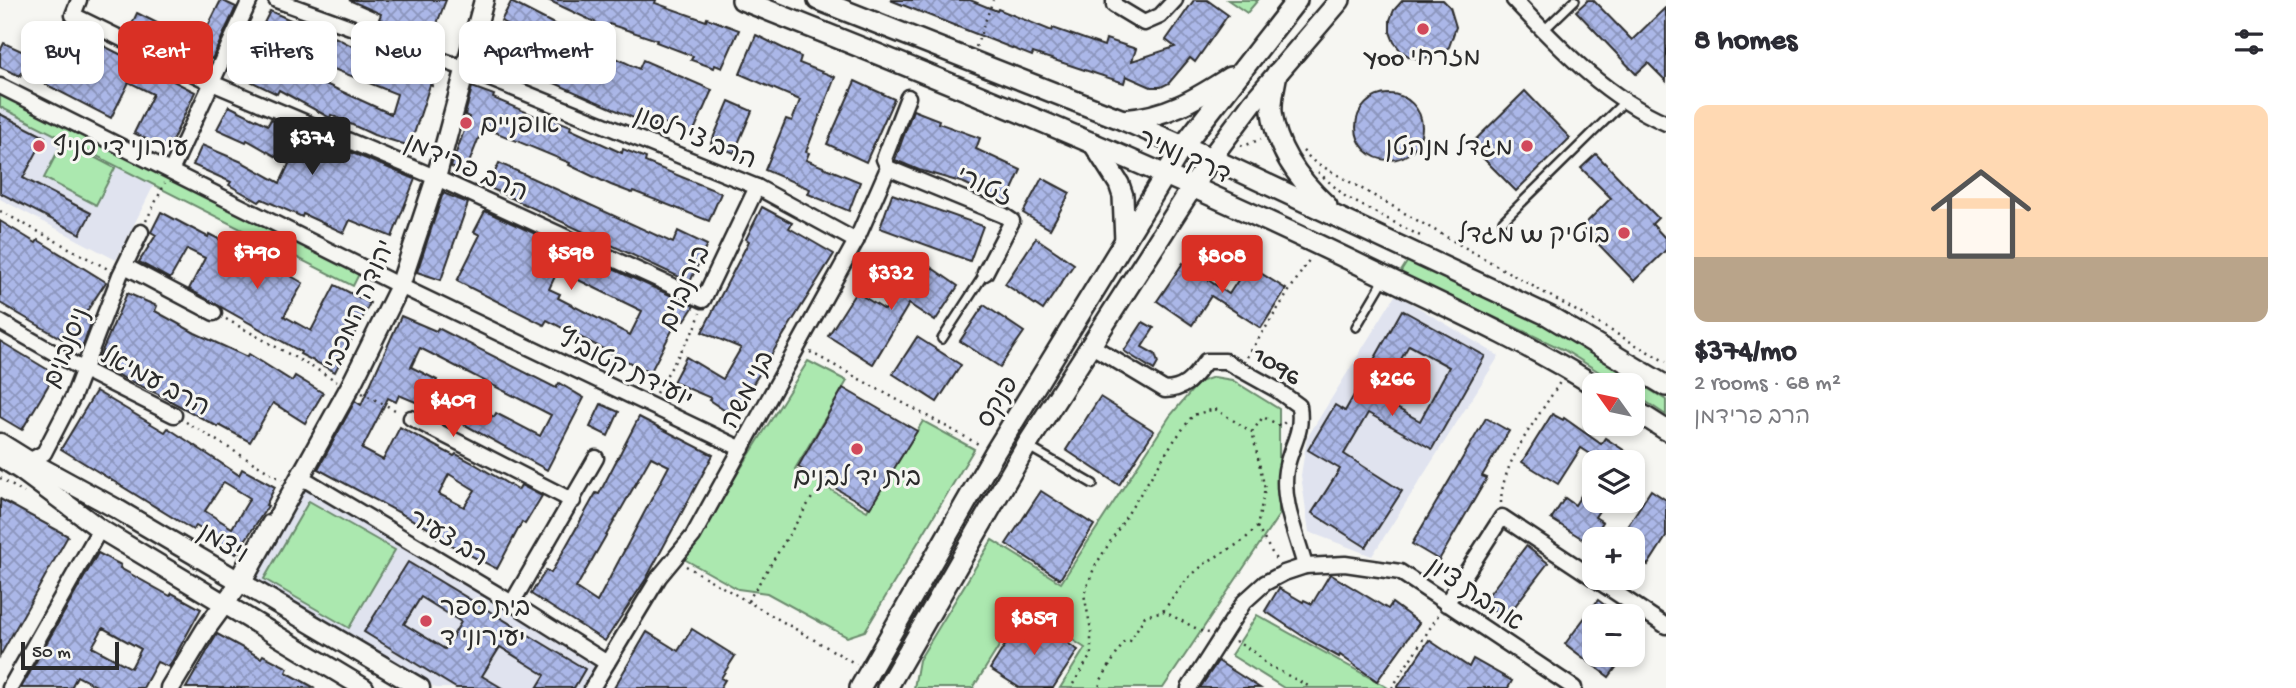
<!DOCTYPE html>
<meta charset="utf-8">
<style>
body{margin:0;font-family:"Gochi Hand","Playpen Sans Hebrew",sans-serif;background:#f7f7f7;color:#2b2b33;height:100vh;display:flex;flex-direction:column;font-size:26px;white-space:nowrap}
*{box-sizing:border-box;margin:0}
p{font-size:23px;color:#7c7c81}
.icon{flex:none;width:38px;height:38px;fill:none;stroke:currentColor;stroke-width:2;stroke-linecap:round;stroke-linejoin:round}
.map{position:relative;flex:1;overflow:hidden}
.details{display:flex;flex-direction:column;background:#fff;width:630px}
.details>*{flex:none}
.top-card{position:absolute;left:21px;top:21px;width:665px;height:63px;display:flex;gap:14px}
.needle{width:46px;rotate:303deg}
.controls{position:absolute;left:1582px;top:373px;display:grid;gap:14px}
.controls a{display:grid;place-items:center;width:63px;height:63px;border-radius:14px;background:#fff;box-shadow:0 4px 10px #0003;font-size:35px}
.scale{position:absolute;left:21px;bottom:18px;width:98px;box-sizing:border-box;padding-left:7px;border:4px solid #2b2b2b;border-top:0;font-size:19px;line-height:24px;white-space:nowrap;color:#2b2b2b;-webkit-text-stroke:5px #f6f6f2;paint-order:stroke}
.price{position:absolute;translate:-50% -60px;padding:0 16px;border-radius:7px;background:#d93025;color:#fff;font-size:23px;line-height:46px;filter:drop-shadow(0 2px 4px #0008)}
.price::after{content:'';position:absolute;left:50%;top:42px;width:21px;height:16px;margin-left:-10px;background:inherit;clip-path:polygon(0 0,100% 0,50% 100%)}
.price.selected{background:#222;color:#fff}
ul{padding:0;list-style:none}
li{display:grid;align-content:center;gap:14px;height:371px;padding:0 28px}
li+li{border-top:2px solid #e1e1e2}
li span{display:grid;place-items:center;height:217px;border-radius:14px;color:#555}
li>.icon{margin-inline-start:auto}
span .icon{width:126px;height:126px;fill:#fffc;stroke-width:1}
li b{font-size:30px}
h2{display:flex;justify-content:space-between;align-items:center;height:84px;padding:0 28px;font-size:30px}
.chip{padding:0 24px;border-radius:14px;background:#fff;box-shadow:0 4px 10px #0003;font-size:24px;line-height:63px}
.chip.selected{background:#d93025;color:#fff}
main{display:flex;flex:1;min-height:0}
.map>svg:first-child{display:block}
.built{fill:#e0e3ef}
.green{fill:#abe8af;stroke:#6b8a6d;stroke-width:2}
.building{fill:url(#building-cross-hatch);stroke:#2b2b2b;stroke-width:2;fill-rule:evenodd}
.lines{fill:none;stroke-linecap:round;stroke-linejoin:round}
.service-casing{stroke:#2b2b2b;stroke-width:12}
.minor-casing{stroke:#2b2b2b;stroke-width:19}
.tertiary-casing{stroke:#2b2b2b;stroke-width:23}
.secondary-casing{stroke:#2b2b2b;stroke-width:24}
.path{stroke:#2b2b2b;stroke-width:2.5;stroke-dasharray:2 5;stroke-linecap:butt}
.service{stroke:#f6f6f2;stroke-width:7}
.minor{stroke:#f6f6f2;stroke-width:14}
.tertiary{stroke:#f6f6f2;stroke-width:18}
.secondary{stroke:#f6f6f2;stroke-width:19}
.poi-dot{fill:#d1495b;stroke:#f6f6f2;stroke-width:2.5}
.labels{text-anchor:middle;stroke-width:6;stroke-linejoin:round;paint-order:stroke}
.poi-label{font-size:26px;fill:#2b2b2b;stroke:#f6f6f2;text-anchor:start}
.street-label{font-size:26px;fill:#2b2b2b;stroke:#f6f6f2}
</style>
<main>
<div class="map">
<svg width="1666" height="688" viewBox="0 0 1666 688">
<defs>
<pattern id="building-cross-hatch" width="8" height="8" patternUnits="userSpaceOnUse" patternTransform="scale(1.75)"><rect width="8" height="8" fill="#abb7e8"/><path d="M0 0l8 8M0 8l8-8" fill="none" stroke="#8b95bc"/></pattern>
</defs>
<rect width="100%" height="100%" fill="#f6f6f2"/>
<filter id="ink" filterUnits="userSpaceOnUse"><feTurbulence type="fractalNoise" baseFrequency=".0143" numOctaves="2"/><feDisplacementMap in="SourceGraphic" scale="14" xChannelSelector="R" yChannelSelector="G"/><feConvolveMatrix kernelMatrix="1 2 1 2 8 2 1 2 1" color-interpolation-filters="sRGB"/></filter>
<g filter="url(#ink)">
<g class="built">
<polygon points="0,107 154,185 116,260 0,199"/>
<polygon points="1396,294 1499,356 1372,556 1309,532 1301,475 1307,438"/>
<polygon points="304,488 599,665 585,688 436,688 253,578"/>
</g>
<g class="green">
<polygon points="1228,0 1258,0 1247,13"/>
<polygon points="0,92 359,274 353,286 0,107"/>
<polygon points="63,141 115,168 96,205 44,178"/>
<polygon points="1409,259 1554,329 1666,400 1666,415 1633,393 1633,385 1620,385 1564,350 1400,273"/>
<polygon points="808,361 847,381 795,469 867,511 923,421 974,449 865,631 847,637 767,593 738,589 684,559"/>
<polygon points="1214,377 1232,380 1279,409 1279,515 1163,688 1060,688 1085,648 1023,608 973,688 914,688 919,660 992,540 1061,583 1170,416 1199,382"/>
<polygon points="309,501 395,550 349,628 264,579"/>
<polygon points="1257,615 1385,686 1388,688 1284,688 1231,655"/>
</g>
<g class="building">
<polygon points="221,0 236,7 212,59 196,50"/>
<polygon points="349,0 446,0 431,39 379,19 381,14"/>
<polygon points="548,0 656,0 655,3 706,21 707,18 739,30 722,68 715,65 714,68 691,60 693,56 656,42 657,40 609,24 607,28"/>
<polygon points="890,0 970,0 997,11 998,9 1052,31 1053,28 1104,46 1106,39 1136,49 1132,61 1175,47 1166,40 1194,0 1207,0 1228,15 1195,62 1190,58 1169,83 1161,87 1151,87 1126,76 1124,83 1033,53 1032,56"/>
<polygon points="1403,0 1443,0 1450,7 1456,27 1449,47 1441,54 1420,59 1410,57 1401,51 1394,42 1390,32 1390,20 1394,10"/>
<polygon points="1588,0 1593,0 1632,40 1666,7 1666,81 1648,63 1636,74 1576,11"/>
<polygon points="511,2 554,24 537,56 561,66 570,43 608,59 610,55 639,69 643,60 712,90 692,135 657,120 654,127 541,77 540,79 491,59 506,24 501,21"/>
<path d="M270,11L334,39L335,37L367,54L369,49L403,62V59L437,70L432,86L430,85L410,146L374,135L331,115L330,118L279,90L277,94L238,75ZM316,62L397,94L391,114L310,77Z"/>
<polygon points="137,13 193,41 185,56 130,28"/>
<polygon points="82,35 195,92 168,150 134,133 153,94 129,82 111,118 22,72 20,76 0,67 0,51 4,43 63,70"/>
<polygon points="756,35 801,57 799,63 835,77 806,152 809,153 806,160 860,182 849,211 808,194 810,189 765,170 786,119 792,121 800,100 740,74"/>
<polygon points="855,81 894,99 866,162 827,144"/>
<polygon points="472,87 494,95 493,98 547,121 548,117 571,126 570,129 622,153 623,149 646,158 645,162 721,193 709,221 633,191 632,193 611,185 569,165 570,163 483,127 465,173 451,167 469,117 465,115"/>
<polygon points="1525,91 1570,138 1516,191 1470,145"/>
<circle cx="1389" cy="127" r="33"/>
<polygon points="729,101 752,111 734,153 711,143"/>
<polygon points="229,106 268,125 271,119 306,138 307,135 344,152 345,150 415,179 392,237 350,220 344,233 303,214 302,217 262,199 259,202 229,185 231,182 193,165 202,145 242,162 280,183 289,164 247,140 246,142 217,129"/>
<polygon points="913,110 939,120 938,123 980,138 976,149 1021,170 1006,203 964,183 919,170 895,160"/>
<polygon points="0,114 45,137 23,178 91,213 80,234 0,193"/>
<polygon points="1596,154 1658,218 1652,224 1666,239 1666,250 1634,281 1582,227 1611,198 1581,168"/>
<polygon points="499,163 673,243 678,231 707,245 690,282 488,187"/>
<polygon points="1042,178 1070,193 1050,229 1023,213"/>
<polygon points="443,193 468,203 441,280 417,272"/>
<polygon points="892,194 983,226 970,261 880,228"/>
<polygon points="762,207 792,223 789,228 834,254 733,416 709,400 711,398 673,382 686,357 723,379 741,348 702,332 749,241 746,239"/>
<path d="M485,211L694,306L685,320L679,317L650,373L547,320L544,325L457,281L480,235L474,232ZM558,270L642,311L630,335L558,298L560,294L549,289Z"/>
<polygon points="161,212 208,237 209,234 245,253 247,250 303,283 284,316 311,331 335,285 370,303 335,372 300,354 301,352 189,289 205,258 187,249 170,279 139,262 156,235 151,232"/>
<polygon points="0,221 36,243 38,240 106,282 85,314 93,318 81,350 0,303"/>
<polygon points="1036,238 1074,264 1043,310 1005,284"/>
<polygon points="919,259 958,286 935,321 909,304 873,364 828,336 856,292 885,310"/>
<polygon points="1183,263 1229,294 1248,265 1286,289 1261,328 1211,296 1192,325 1157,301"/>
<polygon points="127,293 157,306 155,311 195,333 247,357 249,354 292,381 295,376 323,393 305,423 273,403 250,442 219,425 218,427 158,394 96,365"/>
<polygon points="984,305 1024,332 1000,367 960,341"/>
<path d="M1402,310L1485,356L1432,449L1368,413L1344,454L1402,491L1366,547L1312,513L1340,469L1308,450L1335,405L1345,411ZM1409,345L1449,367L1420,421L1379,398Z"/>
<path d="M401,316L436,331L438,328L556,388L559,383L584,398L547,470L449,416L399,395L396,402L388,398L362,449L383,460L400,427L454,456L456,454L473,463L518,490L521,485L542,496L525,524L522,522L497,569L437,538L439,534L318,469L355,401L361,405ZM420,348L551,415L540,436L496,413L494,417L457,398L455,403L432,392L437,380L411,367ZM449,474L475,490L464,507L439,494Z"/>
<polygon points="1143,322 1154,328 1142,347 1155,354 1158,363 1154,370 1124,351"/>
<polygon points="917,337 961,365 937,402 893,374"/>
<polygon points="0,341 55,374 22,430 0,417"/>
<polygon points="843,388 917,431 870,508 798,467"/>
<path d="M96,391L165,432L168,428L239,475L242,469L275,487L266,505L268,506L236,554L219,544L221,542L196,526L193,530L61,449ZM224,482L250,498L232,528L205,511Z"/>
<polygon points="1100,397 1154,431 1119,485 1066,450"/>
<polygon points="601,404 619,412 608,436 590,427"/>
<polygon points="1552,414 1563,420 1564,418 1601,444 1605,438 1642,462 1603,462 1581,448 1558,484 1522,462"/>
<path d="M639,417L713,455L646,579L605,641L531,594L546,570L551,573L596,493L599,494ZM651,457L669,466L597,602L576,588Z"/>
<polygon points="1486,418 1509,431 1482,476 1487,478 1439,560 1412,544"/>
<polygon points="1594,475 1594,500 1606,500 1595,517 1603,522 1589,543 1551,519 1565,498 1575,505"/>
<polygon points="1651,490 1666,500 1666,537 1648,565 1633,555 1633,539 1619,539"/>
<polygon points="1041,491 1094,525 1060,579 1006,544"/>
<polygon points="0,499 68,536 0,656"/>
<polygon points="1526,546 1548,563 1505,619 1483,602"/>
<path d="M98,553L121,565L120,568L170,596L172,593L201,609L169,667L157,662L143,688H100L77,676L71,688H21ZM103,628L141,649L131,668L92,647Z"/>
<path d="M408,562L585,669L574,688H537L545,675L500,647L482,676L502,688H456L364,632ZM421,597L461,622L445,649L404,624Z"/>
<polygon points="1330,574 1388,609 1392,603 1419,623 1377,681 1340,655 1339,657 1310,641 1265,611 1279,588 1303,602 1304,600 1312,604"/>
<polygon points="1598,600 1619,616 1594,616 1594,654 1626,654 1609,677 1565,644"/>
<polygon points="1024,615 1078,650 1053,688 1020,688 990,669"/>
<polygon points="692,629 735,656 721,678 725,680 720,688 614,688 647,632 678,651"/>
<polygon points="217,634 261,658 263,655 288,668 286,672 315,688 186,688"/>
<polygon points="1429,640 1469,667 1473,659 1512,681 1508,688 1397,688"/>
<polygon points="1218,661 1260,688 1200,688"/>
</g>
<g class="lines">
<g class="service-casing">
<g id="service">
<polyline points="1543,31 1575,0"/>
<polyline points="1503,221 1625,101"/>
<polyline points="1356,327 1385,278"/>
<polyline points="942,339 985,273"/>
<polyline points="1027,446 1093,484"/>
<polyline points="234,576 267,520"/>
</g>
</g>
<g class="minor-casing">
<g id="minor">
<polyline points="79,0 73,15 212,83 430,175 703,300 757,187"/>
<polyline points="276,0 466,69 757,187 856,241"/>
<polyline points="1114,0 1114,5 1144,23 1160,16 1175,0"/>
<path d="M1514,0C1559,47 1605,97 1666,123"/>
<polyline points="0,86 394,283 742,449"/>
<polyline points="888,168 1003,215 1012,221 985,273"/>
<polyline points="171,171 250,0"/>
<polyline points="125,266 214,313"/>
<polyline points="0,322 84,370 174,415"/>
<path d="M1092,346L1165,390C1187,389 1193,377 1206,361H1225L1277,390L1299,406C1303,436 1291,443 1286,470C1281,501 1297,536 1305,566"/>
<polyline points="411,418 573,501"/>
<polyline points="24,468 29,461 44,453 73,397 120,275 141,232"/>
<polyline points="301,477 512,603 607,663"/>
<polyline points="512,603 596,458"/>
<polyline points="1446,604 1502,517 1666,626"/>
<polyline points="10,688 100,529"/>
<polyline points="592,688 659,577 693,536 856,241 888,168 884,159 908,97"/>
<polyline points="1189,688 1244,602 1265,583 1284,573 1305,566 1345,564 1400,572 1574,688"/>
</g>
</g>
<g class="tertiary-casing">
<g id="tertiary">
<polyline points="0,443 29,461 117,509 420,688"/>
<polyline points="0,457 22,471 100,529 364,688"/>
<polyline points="170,688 206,629 247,573 350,387 400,286 436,178 484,0"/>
</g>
</g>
<g class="secondary-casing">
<g id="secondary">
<path d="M742,0C947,81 1151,164 1350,260C1432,300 1517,337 1594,385"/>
<polyline points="818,0 1123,120 1211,158 1549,316 1666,386"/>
<path d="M1277,73C1275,85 1271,99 1272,112C1276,150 1300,181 1327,206"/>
<path d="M1123,120C1166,117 1194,100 1230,77"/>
<polyline points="1093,143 1119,184 1123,196 1125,241"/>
<polyline points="1633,409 1666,430"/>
<polyline points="860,688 995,452 1183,146 1297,0"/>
<polyline points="887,688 1027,445 1211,158 1253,102 1340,0"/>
</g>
</g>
<g class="path">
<polyline points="976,47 993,0"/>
<polyline points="1241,145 1244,146 1261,139"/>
<polyline points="1303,151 1313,161 1666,362"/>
<polyline points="1318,172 1346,197 1422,237"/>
<polyline points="0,211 108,269"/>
<polyline points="146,221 165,183"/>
<polyline points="226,319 337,381"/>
<polyline points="810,352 980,445"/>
<polyline points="1247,357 1309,260"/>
<polyline points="362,393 399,412"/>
<polyline points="656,393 696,326 700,313"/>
<polyline points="186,422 282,480"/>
<polyline points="1252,432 1263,417 1281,426 1285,422"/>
<polyline points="0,478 24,493"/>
<path d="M1501,503C1501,462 1539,417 1560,382"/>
<polyline points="1257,527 1278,563"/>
<polyline points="686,566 856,664"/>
<polyline points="748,601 813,496"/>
<polyline points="1163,611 1203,632 1209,633"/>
<polyline points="1235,641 1256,653 1266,664 1312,688"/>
<polyline points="1073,684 1091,655 1091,630 1084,594 1095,566 1171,445 1193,415 1215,409 1252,432 1265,489 1257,527 1243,541 1207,562 1188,578 1163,611 1145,616 1130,641 1124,642 1101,680 1099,688"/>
<polyline points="1392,688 1439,614"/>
</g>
<use href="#service" class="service"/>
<use href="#minor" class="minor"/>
<use href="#tertiary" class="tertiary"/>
<use href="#secondary" class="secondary"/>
</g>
</g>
<g class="poi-dot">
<circle cx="1423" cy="29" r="7"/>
<circle cx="466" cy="123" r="7"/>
<circle cx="39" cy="146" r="7"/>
<circle cx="1527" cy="146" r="7"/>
<circle cx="1624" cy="233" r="7"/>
<circle cx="857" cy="449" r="7"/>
<circle cx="426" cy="621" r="7"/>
</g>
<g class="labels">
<g class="poi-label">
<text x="1423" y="65" text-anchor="middle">Yoo מזרחי</text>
<text x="480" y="132">אופניים</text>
<text x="53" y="155">עירוני ד' סניף</text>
<text x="1513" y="155" text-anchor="end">מגדל מנהטן</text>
<text x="1610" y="242" text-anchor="end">מגדל W בוטיק</text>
<text x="857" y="485" text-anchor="middle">בית יד לבנים</text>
<text x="440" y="615">בית ספר<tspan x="440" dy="30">עירוני ד'</tspan></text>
</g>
<g class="street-label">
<text transform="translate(696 136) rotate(22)" y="9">הרב צירלסון</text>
<text transform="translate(1185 155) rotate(24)" y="9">דרך נמיר</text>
<text transform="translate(467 166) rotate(24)" y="9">הרב פרידמן</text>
<text transform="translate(985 185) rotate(26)" y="9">זטורי</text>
<text transform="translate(683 287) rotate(-66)" y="9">בירנבוים</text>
<text transform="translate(358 304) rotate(-66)" y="9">יהודה המכבי</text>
<text transform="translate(65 347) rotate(-68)" y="9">ניסנבוים</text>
<text transform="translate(1278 364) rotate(32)" y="9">1096</text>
<text transform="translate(626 367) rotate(26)" y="9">ועידת קטוביץ'</text>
<text transform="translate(156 380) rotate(28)" y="9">הרב עמיאל</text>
<text transform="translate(746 389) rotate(-62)" y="9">בני משה</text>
<text transform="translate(996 401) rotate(-58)" y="9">פנקס</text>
<text transform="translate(449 537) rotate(31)" y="9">רב צעיר</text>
<text transform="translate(224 542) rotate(31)" y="9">ויצמן</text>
<text transform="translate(1476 593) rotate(34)" y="9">אהבת ציון</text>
</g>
</g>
</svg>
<div class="controls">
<a><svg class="needle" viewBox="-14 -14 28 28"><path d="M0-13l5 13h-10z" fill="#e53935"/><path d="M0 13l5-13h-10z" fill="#7c7c81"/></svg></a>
<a><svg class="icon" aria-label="layers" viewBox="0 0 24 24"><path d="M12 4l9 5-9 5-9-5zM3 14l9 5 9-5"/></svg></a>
<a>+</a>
<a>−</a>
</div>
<div class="scale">50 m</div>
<b class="price selected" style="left:312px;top:177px">$374</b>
<b class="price" style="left:257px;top:291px">$790</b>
<b class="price" style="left:571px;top:292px">$598</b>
<b class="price" style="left:1222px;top:295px">$808</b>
<b class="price" style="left:891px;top:312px">$332</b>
<b class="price" style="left:1392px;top:418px">$266</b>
<b class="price" style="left:453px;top:439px">$409</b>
<b class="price" style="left:1034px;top:657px">$859</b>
<div class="top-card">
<a class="chip">Buy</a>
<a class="chip selected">Rent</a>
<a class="chip">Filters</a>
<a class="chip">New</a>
<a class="chip">Apartment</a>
</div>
</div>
<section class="details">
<h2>8 homes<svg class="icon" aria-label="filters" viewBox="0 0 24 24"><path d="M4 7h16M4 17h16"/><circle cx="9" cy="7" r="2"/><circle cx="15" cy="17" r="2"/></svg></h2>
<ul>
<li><span style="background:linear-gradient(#ffd9b3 70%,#b9a48a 0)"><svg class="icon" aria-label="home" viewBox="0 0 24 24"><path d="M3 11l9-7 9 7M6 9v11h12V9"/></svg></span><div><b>$374/mo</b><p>2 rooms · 68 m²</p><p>הרב פרידמן</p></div></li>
</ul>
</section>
</main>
